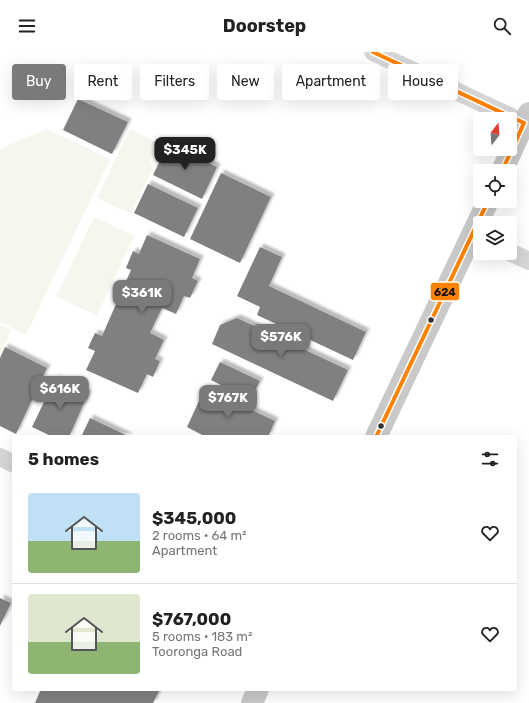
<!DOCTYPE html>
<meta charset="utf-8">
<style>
body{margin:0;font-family:Rubik,sans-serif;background:#f6f6f6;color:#222;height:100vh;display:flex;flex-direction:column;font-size:15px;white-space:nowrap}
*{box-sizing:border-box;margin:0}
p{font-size:13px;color:#767676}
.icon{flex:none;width:22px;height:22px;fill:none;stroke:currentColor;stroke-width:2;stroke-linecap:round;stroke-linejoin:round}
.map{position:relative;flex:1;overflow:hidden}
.panel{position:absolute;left:12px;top:383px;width:505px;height:256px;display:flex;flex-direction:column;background:#fff;border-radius:4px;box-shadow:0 4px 16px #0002}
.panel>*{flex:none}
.hud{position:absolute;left:12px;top:12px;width:505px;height:36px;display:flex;gap:8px}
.needle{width:26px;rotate:17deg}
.fabs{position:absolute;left:473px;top:60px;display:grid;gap:8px}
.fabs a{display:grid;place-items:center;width:44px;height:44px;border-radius:4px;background:#fff;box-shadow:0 4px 16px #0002;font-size:20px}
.price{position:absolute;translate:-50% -34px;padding:0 9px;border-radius:8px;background:#7a7a7a;color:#fff;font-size:13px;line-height:26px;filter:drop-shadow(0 1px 2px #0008)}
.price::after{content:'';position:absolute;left:50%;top:24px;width:12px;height:9px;margin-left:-6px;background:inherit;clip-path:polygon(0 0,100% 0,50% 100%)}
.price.selected{background:#222;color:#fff}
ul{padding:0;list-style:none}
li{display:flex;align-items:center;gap:12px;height:100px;padding:0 16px}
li+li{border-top:1px solid #e0e0e0}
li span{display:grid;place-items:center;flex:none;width:112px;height:80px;border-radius:4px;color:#555}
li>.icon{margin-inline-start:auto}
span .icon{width:48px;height:48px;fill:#fffc;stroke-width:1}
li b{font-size:17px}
h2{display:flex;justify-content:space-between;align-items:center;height:48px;padding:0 16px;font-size:17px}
.chip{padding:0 14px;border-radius:4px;background:#fff;box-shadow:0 4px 16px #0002;font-size:14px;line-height:36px}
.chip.selected{background:#7a7a7a;color:#fff}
header{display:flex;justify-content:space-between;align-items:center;height:52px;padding:0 16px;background:#fff;font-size:18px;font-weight:700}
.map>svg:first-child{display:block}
.green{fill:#f3f7ee}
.building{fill:#808080;filter:url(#shadow)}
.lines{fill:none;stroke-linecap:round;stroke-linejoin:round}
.minor{stroke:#d6d6d6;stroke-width:18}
.major{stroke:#c9c9c9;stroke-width:22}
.bus-1-casing{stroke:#fff;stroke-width:7}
.bus-1{stroke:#ff8200;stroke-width:4}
.bus-dot{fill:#323232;stroke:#fff;stroke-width:1.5}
.line-badge{stroke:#fff;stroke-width:1.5}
.pale-badge-label{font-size:11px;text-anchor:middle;font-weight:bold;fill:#111}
</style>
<header><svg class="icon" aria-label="menu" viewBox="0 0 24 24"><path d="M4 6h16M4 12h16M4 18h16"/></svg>Doorstep<svg class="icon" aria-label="search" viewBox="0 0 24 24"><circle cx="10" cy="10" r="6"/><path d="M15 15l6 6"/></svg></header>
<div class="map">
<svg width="529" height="651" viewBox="0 0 529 651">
<defs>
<filter id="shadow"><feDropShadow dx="3.5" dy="-3.5" stdDeviation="1" flood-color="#0004"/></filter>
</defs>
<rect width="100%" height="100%" fill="#fff"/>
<g class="green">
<polygon points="47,77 110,107 26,283 0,270 0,97"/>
<polygon points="130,77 159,91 150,109 153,116 131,162 97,146"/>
<polygon points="94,165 134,184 97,263 56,245"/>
<polygon points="0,273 11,278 0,302"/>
</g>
<g class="building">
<polygon points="78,47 128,70 112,102 63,78"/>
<polygon points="168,92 217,115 202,147 153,123"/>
<polygon points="221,121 271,145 240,211 190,187"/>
<polygon points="148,132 198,156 184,185 134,161"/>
<polygon points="147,183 200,207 192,226 198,229 190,246 184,244 176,262 162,256 150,281 164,288 155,307 160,309 153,325 147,322 138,341 86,318 95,299 88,296 95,281 102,284 131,218 126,216 133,199 139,202"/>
<polygon points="260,195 282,205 269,234 366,280 353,308 257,263 260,255 237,244"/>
<polygon points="237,266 348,318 333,349 212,292 220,273"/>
<polygon points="5,295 47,316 16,382 0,374 0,306"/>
<polygon points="220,310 260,329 250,348 211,328"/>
<polygon points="55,327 88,342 69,385 53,385 32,375"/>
<polygon points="205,336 275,369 268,385 206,385 187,375"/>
<polygon points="90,366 130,385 81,385"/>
<polygon points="0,546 11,551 0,574"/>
<polygon points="41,637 160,637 153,651 35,651"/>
</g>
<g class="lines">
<g class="minor">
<polyline points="373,0 524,71"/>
<polyline points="510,200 529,209"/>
<polyline points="0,405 14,412"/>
</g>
<g class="major">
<polyline points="502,119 529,61"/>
<polyline points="376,385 488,149"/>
<polyline points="252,651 258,637"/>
</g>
<g class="bus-1-casing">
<g id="bus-1">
<polyline points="373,0 524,71"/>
<polyline points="502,119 524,71"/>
<polyline points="376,385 488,149"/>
</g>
</g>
<use href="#bus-1" class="bus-1"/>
</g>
<g class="bus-dot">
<circle cx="431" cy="268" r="3.5"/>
<circle cx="381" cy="374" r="3.5"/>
</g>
<rect class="line-badge" x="430" y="230" width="30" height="19" rx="4" fill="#ff8200"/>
<g class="pale-badge-label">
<text x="445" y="244">624</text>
</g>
</svg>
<div class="fabs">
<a><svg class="needle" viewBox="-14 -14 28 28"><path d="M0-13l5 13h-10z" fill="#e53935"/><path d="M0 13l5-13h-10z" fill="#767676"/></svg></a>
<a><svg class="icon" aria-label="locate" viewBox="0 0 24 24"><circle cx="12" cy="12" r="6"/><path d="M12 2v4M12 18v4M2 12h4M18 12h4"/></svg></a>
<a><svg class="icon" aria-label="layers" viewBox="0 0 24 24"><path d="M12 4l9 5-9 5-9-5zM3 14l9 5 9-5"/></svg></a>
</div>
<b class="price selected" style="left:185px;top:119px">$345K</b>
<b class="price" style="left:142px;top:262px">$361K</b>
<b class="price" style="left:281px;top:306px">$576K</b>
<b class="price" style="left:60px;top:358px">$616K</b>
<b class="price" style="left:228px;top:367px">$767K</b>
<div class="hud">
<a class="chip selected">Buy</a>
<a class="chip">Rent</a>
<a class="chip">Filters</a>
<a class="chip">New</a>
<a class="chip">Apartment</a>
<a class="chip">House</a>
</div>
<section class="panel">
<h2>5 homes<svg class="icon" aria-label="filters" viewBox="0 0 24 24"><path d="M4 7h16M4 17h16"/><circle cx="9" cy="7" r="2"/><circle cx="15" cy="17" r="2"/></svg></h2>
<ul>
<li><span style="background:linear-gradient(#bfe0f5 60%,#8fb573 0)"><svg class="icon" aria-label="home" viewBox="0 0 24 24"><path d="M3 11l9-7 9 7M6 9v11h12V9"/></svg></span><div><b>$345,000</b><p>2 rooms · 64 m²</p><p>Apartment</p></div><svg class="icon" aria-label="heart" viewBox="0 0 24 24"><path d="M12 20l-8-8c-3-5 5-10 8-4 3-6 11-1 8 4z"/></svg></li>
<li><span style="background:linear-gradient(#dfe7d0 60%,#8fb573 0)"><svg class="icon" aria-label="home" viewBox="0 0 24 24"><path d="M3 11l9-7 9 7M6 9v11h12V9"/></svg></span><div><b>$767,000</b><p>5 rooms · 183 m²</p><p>Tooronga Road</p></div><svg class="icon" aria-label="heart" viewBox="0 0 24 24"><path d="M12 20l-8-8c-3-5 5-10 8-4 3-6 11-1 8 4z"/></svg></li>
</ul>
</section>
</div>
